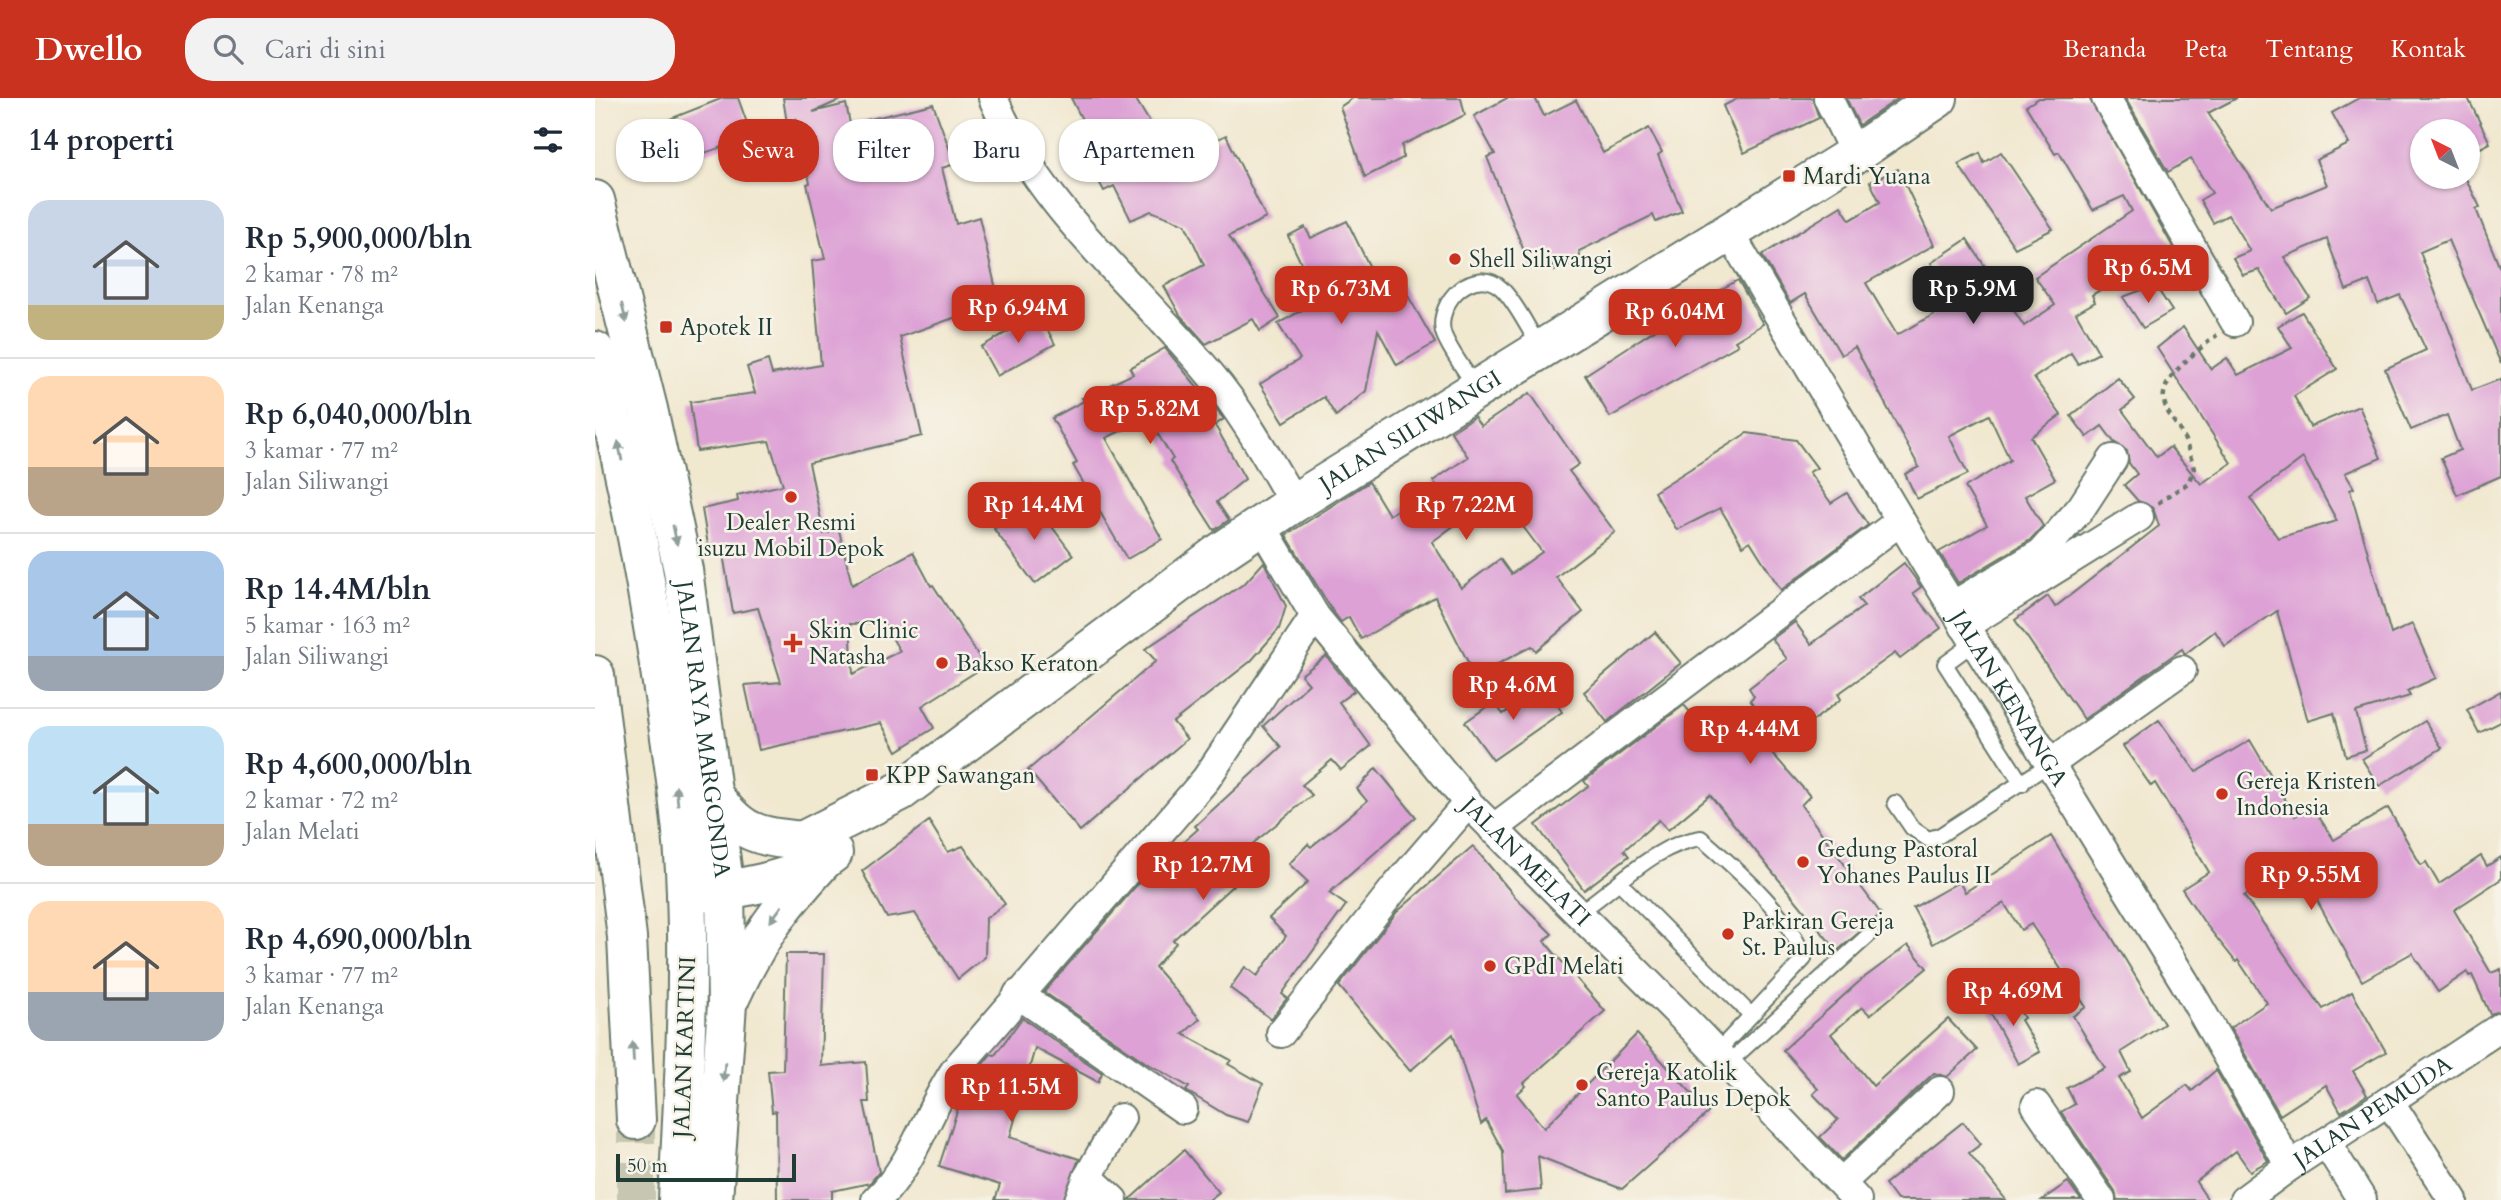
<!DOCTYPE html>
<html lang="id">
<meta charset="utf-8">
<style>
body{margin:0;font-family:Cardo,serif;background:#f2f2f3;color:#1f2937;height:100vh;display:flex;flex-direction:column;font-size:26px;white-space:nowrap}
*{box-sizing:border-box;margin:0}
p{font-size:23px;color:#747a83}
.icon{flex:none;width:38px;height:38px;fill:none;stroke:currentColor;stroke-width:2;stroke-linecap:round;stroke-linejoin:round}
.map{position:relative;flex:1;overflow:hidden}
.drawer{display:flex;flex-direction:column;background:#fff;width:595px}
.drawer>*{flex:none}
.guide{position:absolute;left:21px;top:21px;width:665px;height:63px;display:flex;gap:14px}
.needle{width:46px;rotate:318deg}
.buttons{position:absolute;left:1815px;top:21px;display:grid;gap:14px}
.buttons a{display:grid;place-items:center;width:70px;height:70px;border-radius:50%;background:#fff;box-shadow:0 2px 5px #0004;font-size:35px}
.scale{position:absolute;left:21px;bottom:18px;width:180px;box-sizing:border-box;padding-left:7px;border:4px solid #1f3d34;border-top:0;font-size:19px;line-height:24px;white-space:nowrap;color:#1f3d34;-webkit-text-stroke:5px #f7f3e8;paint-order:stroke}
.price{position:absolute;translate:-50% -60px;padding:0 16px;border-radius:14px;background:#c8321e;color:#fff;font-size:23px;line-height:46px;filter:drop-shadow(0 2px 4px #0008)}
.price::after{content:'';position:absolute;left:50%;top:42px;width:21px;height:16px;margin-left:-10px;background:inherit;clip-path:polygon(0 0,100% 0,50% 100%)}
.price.selected{background:#222;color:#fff}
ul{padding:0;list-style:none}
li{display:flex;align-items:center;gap:21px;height:175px;padding:0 28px}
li+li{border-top:2px solid #e0e1e3}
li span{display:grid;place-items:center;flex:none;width:196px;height:140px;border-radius:21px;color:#555}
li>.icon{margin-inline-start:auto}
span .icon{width:84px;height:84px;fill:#fffc;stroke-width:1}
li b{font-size:30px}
h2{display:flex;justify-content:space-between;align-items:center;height:84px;padding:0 28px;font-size:30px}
.chip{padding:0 24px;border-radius:28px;background:#fff;box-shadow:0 2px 5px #0004;font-size:24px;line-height:63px}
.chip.selected{background:#c8321e;color:#fff}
header{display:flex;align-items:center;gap:42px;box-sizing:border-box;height:98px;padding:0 35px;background:#c8321e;color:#fff}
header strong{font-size:33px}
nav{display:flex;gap:38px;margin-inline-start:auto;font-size:24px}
.search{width:490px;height:63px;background:#f2f2f3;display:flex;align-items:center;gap:18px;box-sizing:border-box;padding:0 24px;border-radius:28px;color:#747a83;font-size:26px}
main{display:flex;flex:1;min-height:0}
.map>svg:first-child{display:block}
.building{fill:#dda1d5;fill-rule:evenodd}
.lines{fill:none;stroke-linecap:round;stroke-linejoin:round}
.secondary-tunnel{stroke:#c7c6b1;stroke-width:38;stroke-dasharray:38 19;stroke-linecap:butt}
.lane-casing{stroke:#68796b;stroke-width:18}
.street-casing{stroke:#68796b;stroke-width:32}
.secondary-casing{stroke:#68796b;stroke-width:42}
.primary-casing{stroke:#68796b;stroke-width:42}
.path{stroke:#68796b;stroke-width:4.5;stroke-dasharray:5 5;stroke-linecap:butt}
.lane{stroke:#fff;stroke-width:14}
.street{stroke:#fff;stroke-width:28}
.secondary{stroke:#fff;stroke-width:38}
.primary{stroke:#fff;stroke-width:38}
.oneway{fill:#8f9e9a}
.poi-dot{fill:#c8321e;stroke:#f7f3e8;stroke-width:2.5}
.labels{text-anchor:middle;stroke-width:5;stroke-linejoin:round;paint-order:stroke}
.poi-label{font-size:23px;fill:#1f3d34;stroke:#f7f3e8;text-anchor:start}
.street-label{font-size:23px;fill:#1f3d34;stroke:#f7f3e8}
</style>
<header>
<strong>Dwello</strong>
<div class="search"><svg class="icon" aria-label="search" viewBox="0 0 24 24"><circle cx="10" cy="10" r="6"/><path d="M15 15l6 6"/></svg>Cari di sini</div>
<nav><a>Beranda</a><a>Peta</a><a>Tentang</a><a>Kontak</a></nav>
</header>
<main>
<section class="drawer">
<h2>14 properti<svg class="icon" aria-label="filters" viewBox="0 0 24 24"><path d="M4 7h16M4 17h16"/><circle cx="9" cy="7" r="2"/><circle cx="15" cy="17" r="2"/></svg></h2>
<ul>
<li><span style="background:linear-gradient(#c9d6e8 75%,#c2b280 0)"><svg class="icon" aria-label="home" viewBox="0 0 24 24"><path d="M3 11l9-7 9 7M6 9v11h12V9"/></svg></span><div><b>Rp 5,900,000/bln</b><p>2 kamar · 78 m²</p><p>Jalan Kenanga</p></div></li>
<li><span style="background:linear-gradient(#ffd9b3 65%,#b9a48a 0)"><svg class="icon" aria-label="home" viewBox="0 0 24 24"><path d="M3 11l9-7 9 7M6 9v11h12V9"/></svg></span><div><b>Rp 6,040,000/bln</b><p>3 kamar · 77 m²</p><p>Jalan Siliwangi</p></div></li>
<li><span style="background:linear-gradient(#a9c7e8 75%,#9aa5b1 0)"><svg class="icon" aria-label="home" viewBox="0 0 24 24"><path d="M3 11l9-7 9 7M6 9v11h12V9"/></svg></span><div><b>Rp 14.4M/bln</b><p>5 kamar · 163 m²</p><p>Jalan Siliwangi</p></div></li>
<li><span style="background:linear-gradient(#bfe0f5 70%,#b9a48a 0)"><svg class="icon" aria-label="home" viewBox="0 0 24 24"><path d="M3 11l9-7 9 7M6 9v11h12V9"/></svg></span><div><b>Rp 4,600,000/bln</b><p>2 kamar · 72 m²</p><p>Jalan Melati</p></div></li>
<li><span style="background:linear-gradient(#ffd9b3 65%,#9aa5b1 0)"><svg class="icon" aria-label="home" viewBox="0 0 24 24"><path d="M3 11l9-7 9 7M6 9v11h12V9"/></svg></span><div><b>Rp 4,690,000/bln</b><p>3 kamar · 77 m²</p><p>Jalan Kenanga</p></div></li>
</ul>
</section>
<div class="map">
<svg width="1906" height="1102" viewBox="0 0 1906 1102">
<rect width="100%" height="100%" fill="#f7f3e8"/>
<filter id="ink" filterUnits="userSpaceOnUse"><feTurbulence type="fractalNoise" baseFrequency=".0143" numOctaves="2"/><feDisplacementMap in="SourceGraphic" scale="14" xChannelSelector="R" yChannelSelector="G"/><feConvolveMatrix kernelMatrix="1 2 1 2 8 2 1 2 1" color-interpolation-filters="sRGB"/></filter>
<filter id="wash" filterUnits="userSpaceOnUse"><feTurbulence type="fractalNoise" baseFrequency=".00686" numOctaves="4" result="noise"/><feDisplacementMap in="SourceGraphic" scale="28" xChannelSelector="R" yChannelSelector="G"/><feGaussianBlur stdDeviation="1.57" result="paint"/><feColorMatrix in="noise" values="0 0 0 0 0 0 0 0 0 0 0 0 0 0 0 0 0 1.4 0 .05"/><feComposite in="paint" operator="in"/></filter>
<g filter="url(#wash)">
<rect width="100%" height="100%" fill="#f1e8d0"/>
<g id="blocks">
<g class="building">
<polygon points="128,0 143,0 157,39 50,75 37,36"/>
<path d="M188,0H250L218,14L251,6L255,26L338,6L360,66L347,70L361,126L384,119L404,204L305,239L327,338L214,365L229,436L244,432L257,487L318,454L336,488L338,487L390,568L327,608L339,630L302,653L286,625L164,652L150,587L186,584L163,510L138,515L127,450L114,453L107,411L143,403L142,397L188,387L174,343L102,353L95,304L160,295L152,269L173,262L177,276L226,267L217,163L230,161L212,86L215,85L201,21L192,25ZM288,525L305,553L258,576L255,526Z"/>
<polygon points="476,0 540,0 578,63 631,37 671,120 634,138 685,220 665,233 658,221 611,246 585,217 569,188 609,167 590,126 556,113 536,122 519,88 509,93 487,52 499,45"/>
<polygon points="758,0 866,0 870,17 807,47 808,60 770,79 745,9"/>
<polygon points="912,0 940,0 949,18 981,2 1008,55 1054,30 1067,54 1063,57 1087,113 1061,124 1058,117 984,153 986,164 959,173 954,160 936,171 892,59 900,56 879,18"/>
<polygon points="1144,0 1217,0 1224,20 1149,55 1128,8"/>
<polygon points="1251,0 1304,0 1264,27"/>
<polygon points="1444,0 1494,0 1578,149 1497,197 1500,204 1481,215 1504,255 1483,266 1476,255 1439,280 1466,317 1436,339 1460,381 1430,398 1448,428 1435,442 1363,485 1344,454 1392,427 1370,389 1415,362 1394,317 1354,338 1373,376 1322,401 1310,376 1324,369 1260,249 1246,257 1210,196 1195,205 1167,157 1246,108 1255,122 1285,104 1275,84 1303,71 1339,147 1271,185 1302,237 1361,204 1336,165 1372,141 1429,228 1460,207 1440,179 1537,113 1529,98 1498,112 1464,54 1460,56 1431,8"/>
<polygon points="1530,0 1642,0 1613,15 1676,110 1732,87 1721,62 1754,46 1737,15 1764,0 1873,0 1895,45 1872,57 1872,33 1827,33 1827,79 1870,79 1885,109 1881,111 1906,173 1906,266 1853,142 1825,154 1877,292 1906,281 1906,378 1862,397 1846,360 1865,352 1852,317 1816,332 1790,271 1831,252 1805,197 1783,206 1774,183 1751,192 1732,141 1689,159 1715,200 1691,215 1664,172 1648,177 1638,160 1655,153 1633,117 1618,125 1605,102 1617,95 1596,61 1573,74"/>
<polygon points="1406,54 1458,131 1420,150 1363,66 1385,55 1389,65"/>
<polygon points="752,123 786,192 804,182 840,245 802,267 783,232 771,293 741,318 729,299 689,324 665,286 705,261 683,226 724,202 693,138 710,129 716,140"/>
<polygon points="1143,182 1168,226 1140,243 1143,247 1015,319 990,277 1098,207"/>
<polygon points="1560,187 1577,213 1548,230 1528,199"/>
<path d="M1707,214L1742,271L1699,298L1715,329L1764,308L1786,360L1750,375L1759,390L1755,392L1796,536L1817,526L1841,580L1812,593L1815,598L1761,614L1771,652L1751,658L1739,615L1713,623L1682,513L1630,548L1620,533L1590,556L1587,551L1489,621L1420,522L1453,498L1460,509L1564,428L1558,410L1543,403L1529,387L1542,376L1534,365L1532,353L1519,344L1507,328L1492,339L1476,318L1523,280L1540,301L1527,312L1562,359L1575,349L1606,386L1636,365L1562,250L1588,229L1616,271L1632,260L1643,277L1697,250L1683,228ZM1708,360L1742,423L1683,440L1655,400Z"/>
<polygon points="444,216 460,246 402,278 386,249"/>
<polygon points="570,250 629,321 620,327 650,381 622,404 634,422 619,432 575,363 578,361 553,320 511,340 567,441 532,461 478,367 482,365 457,320 489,303 487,300 538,276 535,270"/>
<path d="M935,295L984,366L974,373L1020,434L961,479L988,514L941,553L937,548L880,578L840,499L766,541L754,519L746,524L737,512L691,437L774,384L794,417L842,388L838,383L873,359L856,334L879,319L886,328ZM903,395L947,454L916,476L905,461L866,490L837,444Z"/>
<polygon points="1152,335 1201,342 1222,370 1214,374 1236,405 1252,395 1273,427 1186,492 1155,443 1148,448 1125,410 1082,432 1059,394"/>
<polygon points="437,402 478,457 440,486 399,431"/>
<polygon points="669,464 691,508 684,531 656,563 578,624 592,641 485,733 433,672 561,563 550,551 650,485"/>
<polygon points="1309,465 1326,489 1318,495 1346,530 1305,561 1300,555 1243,596 1246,601 1177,655 1215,698 1206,707 1286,816 1242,853 1115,697 1073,732 1064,722 1029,752 1034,758 989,792 941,727 993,688 989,683 1089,607 1113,635 1133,619 1146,635 1167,619 1155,602 1159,598 1154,590 1192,561 1177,541 1200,524 1216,546 1269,508 1263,501"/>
<polygon points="1060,534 1086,565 1012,624 989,594"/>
<polygon points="731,558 759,593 744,604 776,648 746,672 737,662 707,687 717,697 633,766 646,780 578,842 581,845 560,869 605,921 588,936 636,962 633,966 668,986 653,1024 631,1017 598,997 591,993 594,989 550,964 449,894 547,781 603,731 600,728 686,649 668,628 714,586 706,577"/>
<polygon points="949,587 967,614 898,662 870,624 899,604 908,616"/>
<polygon points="1906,593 1906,624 1884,635 1872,612"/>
<polygon points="1564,622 1601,674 1655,642 1700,718 1716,707 1739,742 1793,710 1826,767 1831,764 1844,786 1886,758 1892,768 1906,759 1906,781 1859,812 1896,875 1906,871 1906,913 1895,916 1877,877 1874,878 1872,874 1843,894 1817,855 1767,883 1701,765 1649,798 1728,911 1757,894 1791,954 1758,973 1772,997 1746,1014 1731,987 1685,1017 1635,930 1672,905 1643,862 1641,864 1609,824 1587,791 1614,774 1560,685 1556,688 1528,648"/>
<polygon points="1830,623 1847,650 1784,688 1767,661"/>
<polygon points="781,670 821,719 734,795 751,807 687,896 692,900 676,921 635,890 650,869 662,878 691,838 674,820 713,784 694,766 713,746 716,749 772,703 762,691"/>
<polygon points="334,723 353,754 368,748 410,806 391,820 390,859 363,881 320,815 292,820 267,773"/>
<polygon points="1456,738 1569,926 1526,954 1536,974 1524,980 1547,1020 1592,987 1597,993 1621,972 1673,1063 1655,1073 1641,1053 1601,1084 1613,1102 1522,1102 1520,1093 1466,1014 1480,1006 1472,990 1510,970 1478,918 1491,909 1436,826 1426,832 1409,805 1338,846 1318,810 1364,784 1370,794"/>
<polygon points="878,748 921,800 957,836 949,843 1010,913 929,985 931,988 922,996 949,1030 1042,936 1114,1014 1027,1091 943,1058 946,1092 910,1096 908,1053 891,1022 886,1026 858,936 815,973 744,888 802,814"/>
<polygon points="1313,847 1332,870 1275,917 1267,909 1236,936 1278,988 1353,921 1382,952 1352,979 1339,975 1247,1062 1225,1039 1243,1022 1218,996 1223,991 1188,952 1266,882"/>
<polygon points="191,856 229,856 226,968 271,964 274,1004 269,1004 284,1074 275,1085 237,1093 237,1102 182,1102 181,1013 177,1014 173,973 188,972"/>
<polygon points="1415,894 1429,920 1426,922 1445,954 1423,966 1391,907"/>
<polygon points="427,920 507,975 503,984 440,950 415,1039 484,1061 468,1102 400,1102 405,1087 344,1068 364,1007 374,1010 386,968 396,956 400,957"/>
<polygon points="1368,1024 1386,1046 1374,1055 1411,1102 1302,1102 1290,1086"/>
<polygon points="589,1052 624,1094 614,1102 534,1102"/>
<polygon points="1473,1084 1486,1102 1447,1102"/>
</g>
</g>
</g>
<g filter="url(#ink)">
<use href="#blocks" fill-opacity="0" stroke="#68796b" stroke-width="2"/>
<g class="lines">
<polyline class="secondary-tunnel" points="41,1102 41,1022"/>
<g class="lane-casing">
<g id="lane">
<path d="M881,290C872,275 852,249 848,234C841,203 880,165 907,191C922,206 933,231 945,249"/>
<polyline points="1380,544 1350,566 1427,686"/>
<polyline points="1300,705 1317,730 1333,741 1344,738 1456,665"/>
<polyline points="1025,785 1156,917"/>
<path d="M993,808C1028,783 1062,746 1106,740C1140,770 1196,817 1209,861L1121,955"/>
<polyline points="1132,966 1276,835"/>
</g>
</g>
<g class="street-casing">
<g id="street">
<path d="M398,0C444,110 540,186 615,276C648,315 673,361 699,405"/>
<polyline points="1233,0 1260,56"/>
<polyline points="1511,0 1640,224"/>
<path id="s1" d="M1134,134L1332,467L1589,883L1695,1068"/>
<path id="s2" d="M666,427L720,518L873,705L1097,929L1262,1102"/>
<polyline points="1357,508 1446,455 1486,410 1518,361"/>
<polyline points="1369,528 1544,419"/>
<polyline points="1456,665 1587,572"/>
<polyline points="898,731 1305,423"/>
<polyline points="423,896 588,1011"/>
<polyline points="686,935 798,792 873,705"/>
<polyline points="1794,1003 1858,1102"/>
<polyline points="1441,1007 1506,1102"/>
<polyline points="1731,1044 1767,1102"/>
<polyline points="493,1079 518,1102"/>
<polyline points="1247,1084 1345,993"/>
<path d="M281,1102C320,1066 331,1014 361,971L611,681L720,518"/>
<polyline points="484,1102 493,1079 526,1020"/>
<path id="s3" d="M1649,1102L1695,1068L1906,929"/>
</g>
</g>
<g class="secondary-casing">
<g id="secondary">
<polyline points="0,577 32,839 41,1022"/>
<path id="s4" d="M207,743L306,693L623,456L699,405L1260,56L1343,0"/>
<path d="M91,796C134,793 204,783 238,755"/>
</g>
</g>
<g class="primary-casing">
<g id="primary">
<path id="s5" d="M0,102L53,311L88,472L130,793L132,906L118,1102"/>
<path d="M0,253C29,363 50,473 67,585C77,654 89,725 91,795C95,898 88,1000 83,1102"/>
<path d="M118,697C146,736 161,738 207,743"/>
<path d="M136,898C163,840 184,811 226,765"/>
</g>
</g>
<path class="path" d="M1563,405L1593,385L1599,371C1596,360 1593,350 1589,340C1583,326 1571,317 1569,302C1565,279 1606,250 1622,237"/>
<use href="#lane" class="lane"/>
<use href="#street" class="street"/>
<use href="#secondary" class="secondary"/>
<use href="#primary" class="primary"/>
</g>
<defs><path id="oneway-solid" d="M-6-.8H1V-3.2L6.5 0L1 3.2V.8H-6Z" transform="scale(1.75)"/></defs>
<g class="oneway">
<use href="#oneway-solid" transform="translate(29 215) rotate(76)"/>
<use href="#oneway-solid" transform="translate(25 353) rotate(-101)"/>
<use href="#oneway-solid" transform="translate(80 437) rotate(78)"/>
<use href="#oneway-solid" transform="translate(82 698) rotate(-96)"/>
<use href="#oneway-solid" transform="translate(181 816) rotate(126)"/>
<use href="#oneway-solid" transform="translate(38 954) rotate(-93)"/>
<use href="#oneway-solid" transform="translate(129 974) rotate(95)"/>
</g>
</g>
<g class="poi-dot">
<rect x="1187" y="71" width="14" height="14" rx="3.5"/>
<circle cx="860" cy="161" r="7"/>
<rect x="64" y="222" width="14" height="14" rx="3.5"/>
<circle cx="196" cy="399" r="7"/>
<path d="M194.5 534.5h7v7h7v7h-7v7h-7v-7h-7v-7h7z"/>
<circle cx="347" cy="565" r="7"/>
<rect x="270" y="670" width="14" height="14" rx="3.5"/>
<circle cx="1627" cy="696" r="7"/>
<circle cx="1208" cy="764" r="7"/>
<circle cx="1133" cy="836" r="7"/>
<circle cx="895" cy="868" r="7"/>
<circle cx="987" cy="987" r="7"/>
</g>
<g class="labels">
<g class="poi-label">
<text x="1208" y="86">Mardi Yuana</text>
<text x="874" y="169">Shell Siliwangi</text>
<text x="85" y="237">Apotek II</text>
<text x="196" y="432" text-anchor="middle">Dealer Resmi<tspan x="196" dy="26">isuzu Mobil Depok</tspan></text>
<text x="214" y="540">Skin Clinic<tspan x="214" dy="26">Natasha</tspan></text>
<text x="361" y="573">Bakso Keraton</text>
<text x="291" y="685">KPP Sawangan</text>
<text x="1641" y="691">Gereja Kristen<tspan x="1641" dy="26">Indonesia</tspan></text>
<text x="1222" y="759">Gedung Pastoral<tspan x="1222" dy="26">Yohanes Paulus II</tspan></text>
<text x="1147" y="831">Parkiran Gereja<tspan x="1147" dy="26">St. Paulus</tspan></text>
<text x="909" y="876">GPdI Melati</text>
<text x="1001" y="982">Gereja Katolik<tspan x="1001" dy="26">Santo Paulus Depok</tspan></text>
</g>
<g class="street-label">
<text dy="8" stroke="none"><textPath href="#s4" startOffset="735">JALAN SILIWANGI</textPath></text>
<text dy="8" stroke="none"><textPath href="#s1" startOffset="544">JALAN KENANGA</textPath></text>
<text dy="8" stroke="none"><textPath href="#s5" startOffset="541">JALAN RAYA MARGONDA</textPath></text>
<text dy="8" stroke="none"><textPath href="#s2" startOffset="430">JALAN MELATI</textPath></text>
<text transform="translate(89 949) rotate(-88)" y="8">JALAN KARTINI</text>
<text dy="8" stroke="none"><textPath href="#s3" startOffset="156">JALAN PEMUDA</textPath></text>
</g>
</g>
</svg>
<div class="buttons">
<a><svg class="needle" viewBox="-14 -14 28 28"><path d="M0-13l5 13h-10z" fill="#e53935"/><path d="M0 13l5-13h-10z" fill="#747a83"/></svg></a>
</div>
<div class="scale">50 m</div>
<b class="price" style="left:1553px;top:207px">Rp 6.5M</b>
<b class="price" style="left:746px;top:228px">Rp 6.73M</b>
<b class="price selected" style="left:1378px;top:228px">Rp 5.9M</b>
<b class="price" style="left:423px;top:247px">Rp 6.94M</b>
<b class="price" style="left:1080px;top:251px">Rp 6.04M</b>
<b class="price" style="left:555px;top:348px">Rp 5.82M</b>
<b class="price" style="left:439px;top:444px">Rp 14.4M</b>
<b class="price" style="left:871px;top:444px">Rp 7.22M</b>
<b class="price" style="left:918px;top:624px">Rp 4.6M</b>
<b class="price" style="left:1155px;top:668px">Rp 4.44M</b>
<b class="price" style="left:608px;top:804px">Rp 12.7M</b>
<b class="price" style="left:1716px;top:814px">Rp 9.55M</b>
<b class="price" style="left:1418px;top:930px">Rp 4.69M</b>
<b class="price" style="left:416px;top:1026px">Rp 11.5M</b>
<div class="guide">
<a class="chip">Beli</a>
<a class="chip selected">Sewa</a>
<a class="chip">Filter</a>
<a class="chip">Baru</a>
<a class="chip">Apartemen</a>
</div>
</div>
</main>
